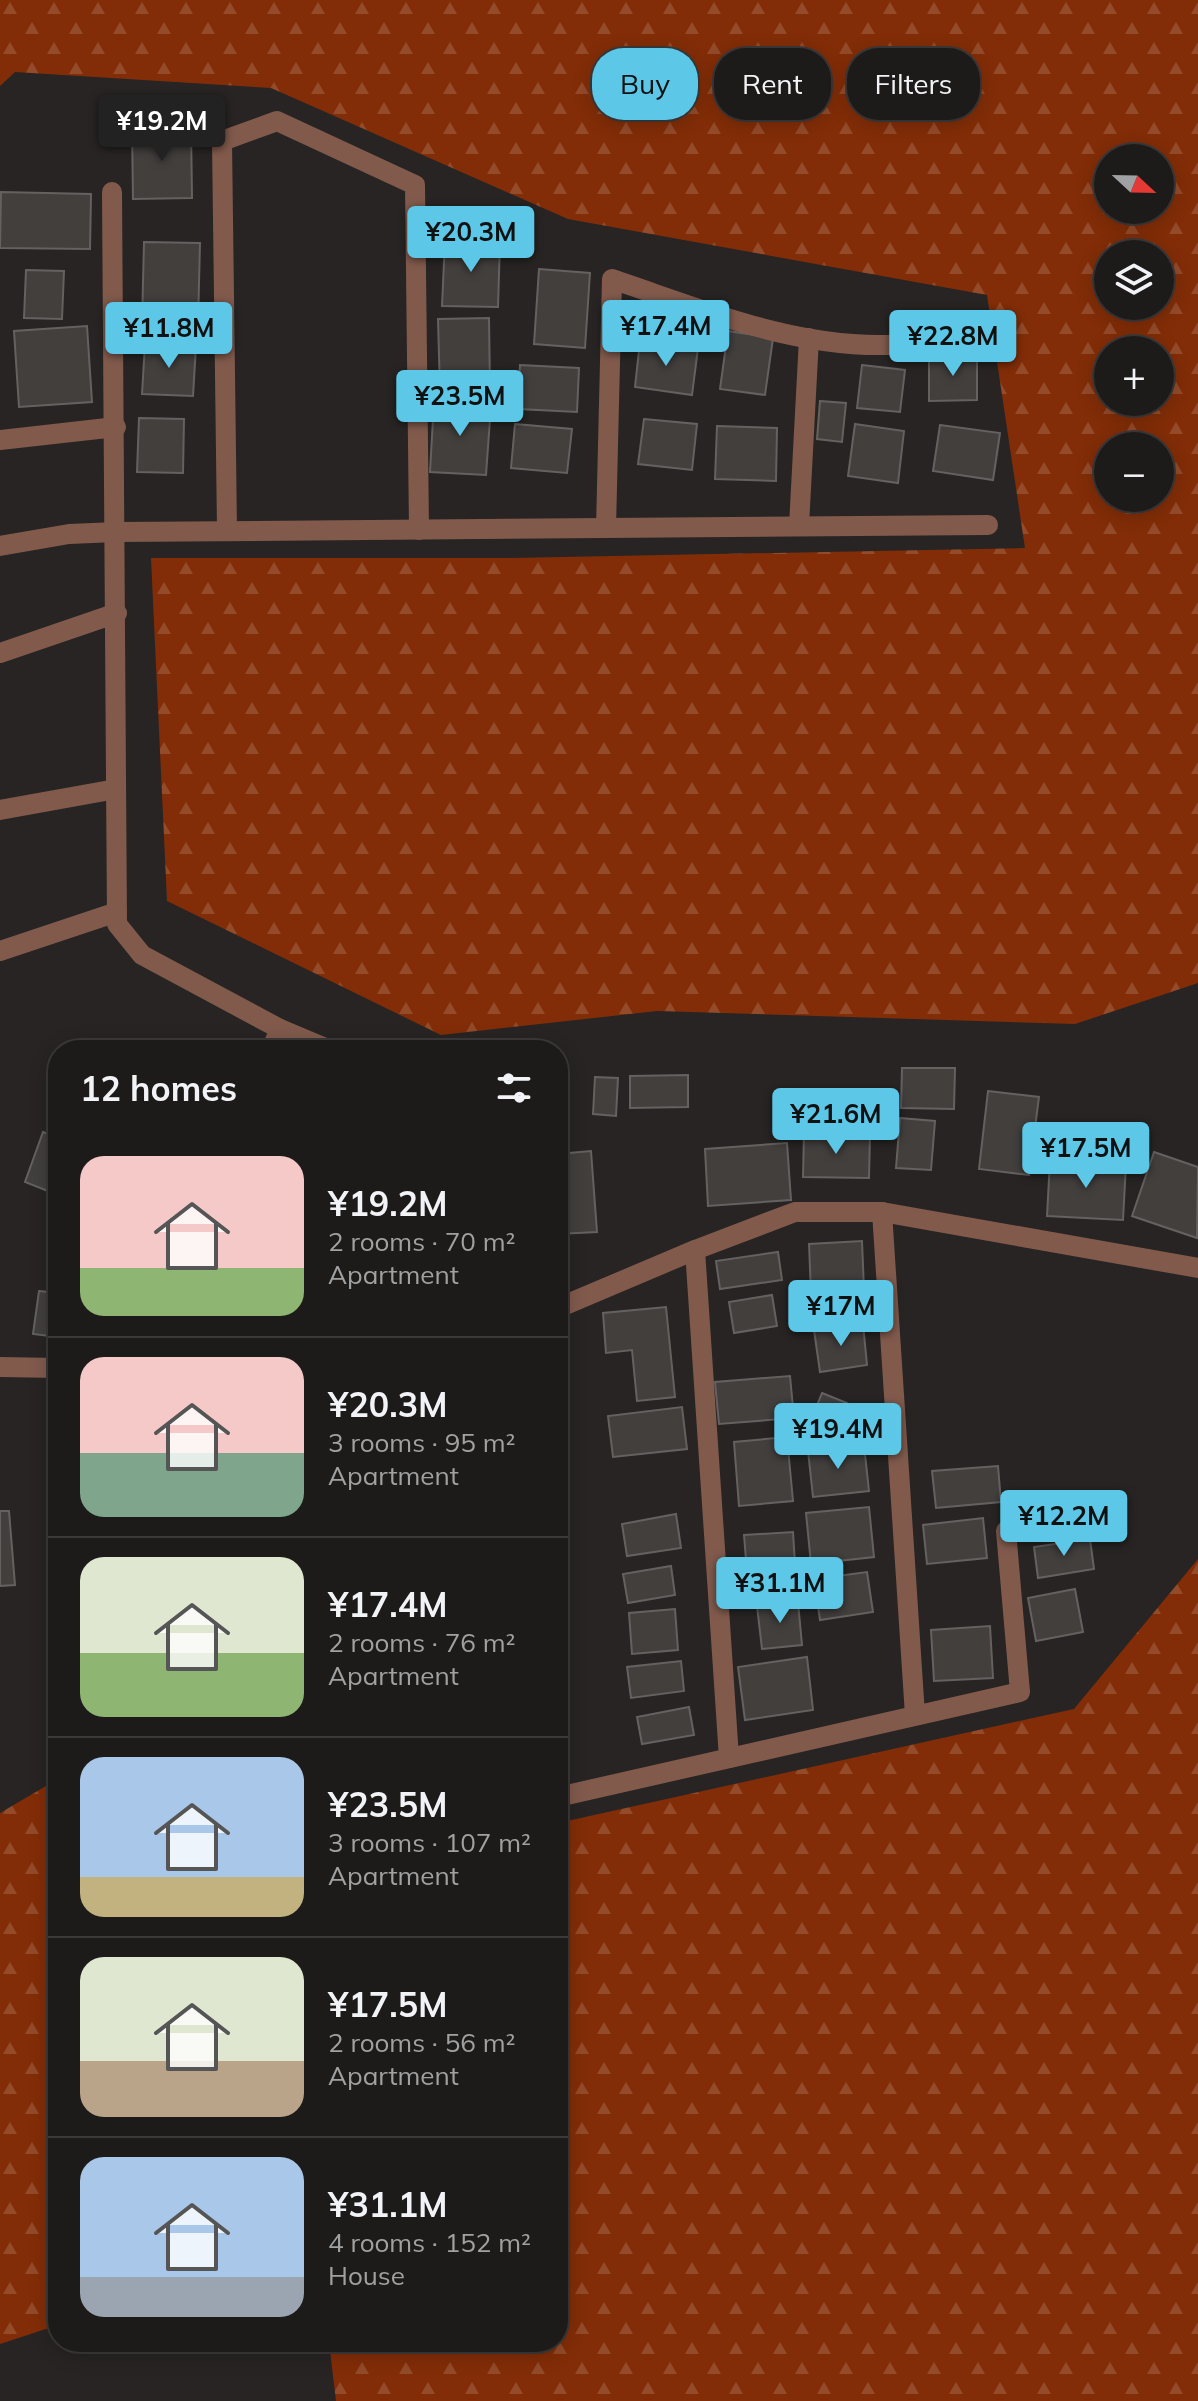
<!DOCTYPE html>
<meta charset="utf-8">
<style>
body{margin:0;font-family:Mulish,sans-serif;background:#252423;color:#f1f3f6;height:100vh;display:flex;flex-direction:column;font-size:30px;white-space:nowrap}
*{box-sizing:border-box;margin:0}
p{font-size:26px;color:#a0a1a2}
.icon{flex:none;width:44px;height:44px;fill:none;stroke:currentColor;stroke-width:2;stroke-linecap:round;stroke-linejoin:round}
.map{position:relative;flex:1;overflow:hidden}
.panel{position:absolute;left:48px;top:1040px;width:520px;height:1312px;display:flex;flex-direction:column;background:#1d1b1a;border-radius:32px;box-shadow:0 4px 20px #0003,0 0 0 2px #3b3939}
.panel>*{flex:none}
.guide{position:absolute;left:592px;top:48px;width:486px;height:72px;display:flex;gap:16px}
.needle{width:52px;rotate:112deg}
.tools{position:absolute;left:1094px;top:144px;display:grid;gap:16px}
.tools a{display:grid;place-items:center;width:80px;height:80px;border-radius:50%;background:#1d1b1a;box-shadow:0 4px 20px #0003,0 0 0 2px #3b3939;font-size:40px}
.price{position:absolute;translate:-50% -68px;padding:0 18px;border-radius:8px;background:#5cc7e7;color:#111;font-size:26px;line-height:52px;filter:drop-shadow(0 2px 4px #0008)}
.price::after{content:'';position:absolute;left:50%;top:48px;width:24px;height:18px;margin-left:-12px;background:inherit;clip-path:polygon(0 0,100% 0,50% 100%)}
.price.active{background:#222;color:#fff}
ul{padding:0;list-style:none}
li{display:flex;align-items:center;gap:24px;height:200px;padding:0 32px}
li+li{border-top:2px solid #3b3939}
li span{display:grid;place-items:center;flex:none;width:224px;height:160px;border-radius:24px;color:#555}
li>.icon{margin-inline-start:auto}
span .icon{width:96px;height:96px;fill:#fffc;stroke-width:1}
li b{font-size:34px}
h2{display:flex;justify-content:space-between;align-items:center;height:96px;padding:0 32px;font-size:34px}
.tag{padding:0 28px;border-radius:32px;background:#1d1b1a;box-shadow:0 4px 20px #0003,0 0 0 2px #3b3939;font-size:28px;line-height:72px}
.tag.active{background:#5cc7e7;color:#111}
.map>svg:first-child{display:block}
.forest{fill:url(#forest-firs);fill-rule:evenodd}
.building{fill:#423f3d;stroke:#646160;stroke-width:2}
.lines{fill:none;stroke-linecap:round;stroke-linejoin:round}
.minor{stroke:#815a4c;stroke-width:20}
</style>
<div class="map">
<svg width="1198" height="2401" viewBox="0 0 1198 2401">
<defs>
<pattern id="forest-firs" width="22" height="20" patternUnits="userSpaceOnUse" patternTransform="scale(2)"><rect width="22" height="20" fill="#822d07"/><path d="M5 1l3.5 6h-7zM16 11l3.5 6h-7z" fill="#934b2a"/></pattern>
</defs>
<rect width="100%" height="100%" fill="#272423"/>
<g class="forest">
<path d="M0,0H1198V983L1075,1024L657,1011L441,1035L167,901L151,558H512L1025,548L987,295L568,219L271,88L15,72L0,86ZM1108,158H1160V210H1108ZM1108,254H1160V306H1108ZM1108,350H1160V402H1108ZM1108,446H1160V498H1108Z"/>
<polygon points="1198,1559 1198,2401 336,2401 329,2342 558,2342 558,1823 1074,1709"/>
<polygon points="58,1779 58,2325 0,2344 0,1813"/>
</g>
<g class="building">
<polygon points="191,127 192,198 133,199 132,128"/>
<polygon points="1,192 91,194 90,249 0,248"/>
<polygon points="445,240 500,241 498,307 442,306"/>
<polygon points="144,242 200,243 198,324 142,323"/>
<polygon points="539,269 590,273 585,348 534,344"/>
<polygon points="26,270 64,271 62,319 24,318"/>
<polygon points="489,318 490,390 440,391 438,319"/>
<polygon points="87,326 92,402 19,407 14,331"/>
<polygon points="728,331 773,338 765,395 720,389"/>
<polygon points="640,341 698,348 692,395 635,387"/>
<polygon points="145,344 196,346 193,396 142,394"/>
<polygon points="977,355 977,400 929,401 929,356"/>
<polygon points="520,365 579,368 577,412 518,409"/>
<polygon points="862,365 905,370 900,412 857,408"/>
<polygon points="434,401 491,405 486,475 430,472"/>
<polygon points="820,401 846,403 842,442 817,439"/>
<polygon points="139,418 184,419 183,473 137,472"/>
<polygon points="644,419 697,424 692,470 638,464"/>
<polygon points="515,424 572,429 567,473 511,468"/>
<polygon points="855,424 904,431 898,483 848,476"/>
<polygon points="940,425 1000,433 993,480 933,471"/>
<polygon points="717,426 777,428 776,481 715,479"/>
<polygon points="902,1068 955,1068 954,1109 901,1108"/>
<polygon points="688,1075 688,1107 630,1108 630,1076"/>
<polygon points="595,1077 618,1078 616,1116 593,1114"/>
<polygon points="988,1091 1039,1097 1029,1175 979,1169"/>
<polygon points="900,1118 935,1121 931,1170 896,1168"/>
<polygon points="43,1132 58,1138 58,1195 25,1182"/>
<polygon points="804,1133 870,1134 869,1178 803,1177"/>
<polygon points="787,1143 791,1200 708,1206 705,1149"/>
<polygon points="591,1151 597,1232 558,1234 558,1154"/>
<polygon points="1154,1152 1198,1167 1197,1238 1132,1216"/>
<polygon points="1050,1160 1126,1164 1123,1220 1047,1216"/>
<polygon points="862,1241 865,1315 812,1318 809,1244"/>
<polygon points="778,1252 782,1280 720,1289 716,1261"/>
<polygon points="39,1291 58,1293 58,1337 33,1334"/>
<polygon points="772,1295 777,1326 734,1333 729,1302"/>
<polygon points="666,1307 675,1397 637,1401 632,1350 606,1353 603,1313"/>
<polygon points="863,1324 867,1365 820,1372 814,1330"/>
<polygon points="790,1376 794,1418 719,1424 715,1382"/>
<polygon points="822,1393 847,1403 835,1433 810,1423"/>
<polygon points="682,1407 687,1449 613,1457 608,1416"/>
<polygon points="787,1437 793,1501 739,1506 734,1442"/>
<polygon points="864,1445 869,1491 813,1497 808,1451"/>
<polygon points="58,1452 58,1488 54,1488 48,1453"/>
<polygon points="998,1466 1001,1502 936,1508 932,1471"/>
<polygon points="1079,1504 1082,1527 1030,1535 1026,1512"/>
<polygon points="869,1507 874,1557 811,1564 806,1513"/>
<polygon points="0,1511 9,1511 15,1585 0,1586"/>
<polygon points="676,1514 681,1548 627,1556 622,1524"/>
<polygon points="983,1518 987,1558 927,1564 923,1525"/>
<polygon points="793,1532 796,1581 748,1584 744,1535"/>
<polygon points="1090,1539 1094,1569 1038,1578 1034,1547"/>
<polygon points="671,1566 675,1595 628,1603 623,1574"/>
<polygon points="867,1572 873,1612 820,1620 814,1579"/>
<polygon points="1075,1589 1083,1632 1036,1641 1028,1598"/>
<polygon points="798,1602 802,1645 762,1649 757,1606"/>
<polygon points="675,1609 678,1650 632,1654 629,1613"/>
<polygon points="990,1626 993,1678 934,1681 931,1630"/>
<polygon points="807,1657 813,1710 745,1720 738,1667"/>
<polygon points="681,1661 684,1691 631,1698 627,1667"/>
<polygon points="689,1707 694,1735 642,1744 637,1717"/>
</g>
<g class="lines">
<g class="minor">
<polyline points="112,192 117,924 142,955 280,1029 330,1050"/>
<polyline points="0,440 116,427"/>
<polyline points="799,526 809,338"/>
<path d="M606,528L612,279C701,309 791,347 886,345C906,345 927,340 947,337"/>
<polyline points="227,531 222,141 277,121 415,185 419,530"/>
<polyline points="0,546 69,534 116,532 988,525"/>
<polyline points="0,653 117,613"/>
<polyline points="0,810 116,789"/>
<polyline points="0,951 117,912"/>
<polyline points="271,1050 280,1029"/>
<polyline points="882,1212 915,1715"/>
<polyline points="695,1250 729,1758"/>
<polyline points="558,1308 695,1250 795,1212 882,1212 1198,1268"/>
<polyline points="0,1367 58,1368"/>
<polyline points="558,1797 1020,1692 1006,1531"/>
</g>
</g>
</svg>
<div class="tools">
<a><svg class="needle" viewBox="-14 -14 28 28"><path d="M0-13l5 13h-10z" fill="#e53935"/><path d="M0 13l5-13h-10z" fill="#a0a1a2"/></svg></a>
<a><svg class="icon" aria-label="layers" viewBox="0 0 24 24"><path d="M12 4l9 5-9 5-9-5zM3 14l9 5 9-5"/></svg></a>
<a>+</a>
<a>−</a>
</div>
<b class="price active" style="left:162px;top:163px">¥19.2M</b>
<b class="price" style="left:471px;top:274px">¥20.3M</b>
<b class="price" style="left:666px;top:368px">¥17.4M</b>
<b class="price" style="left:169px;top:370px">¥11.8M</b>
<b class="price" style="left:953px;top:378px">¥22.8M</b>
<b class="price" style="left:460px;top:438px">¥23.5M</b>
<b class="price" style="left:836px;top:1156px">¥21.6M</b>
<b class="price" style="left:1086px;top:1190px">¥17.5M</b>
<b class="price" style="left:841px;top:1348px">¥17M</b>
<b class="price" style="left:838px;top:1471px">¥19.4M</b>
<b class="price" style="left:1064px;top:1558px">¥12.2M</b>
<b class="price" style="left:780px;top:1625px">¥31.1M</b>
<div class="guide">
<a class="tag active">Buy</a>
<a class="tag">Rent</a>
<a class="tag">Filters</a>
</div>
<section class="panel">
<h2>12 homes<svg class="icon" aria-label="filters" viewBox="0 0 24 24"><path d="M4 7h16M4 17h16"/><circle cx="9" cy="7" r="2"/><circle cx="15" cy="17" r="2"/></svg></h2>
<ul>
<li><span style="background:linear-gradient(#f6c9c9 70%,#8fb573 0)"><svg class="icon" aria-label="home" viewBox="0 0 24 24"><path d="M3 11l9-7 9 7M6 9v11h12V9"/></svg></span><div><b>¥19.2M</b><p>2 rooms · 70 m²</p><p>Apartment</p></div></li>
<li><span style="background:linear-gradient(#f6c9c9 60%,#7fa58c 0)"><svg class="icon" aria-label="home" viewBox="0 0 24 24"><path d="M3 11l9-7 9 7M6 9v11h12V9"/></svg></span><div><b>¥20.3M</b><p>3 rooms · 95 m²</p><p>Apartment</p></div></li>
<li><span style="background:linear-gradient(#dfe7d0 60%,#8fb573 0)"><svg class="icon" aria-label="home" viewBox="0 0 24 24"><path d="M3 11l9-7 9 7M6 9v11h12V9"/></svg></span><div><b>¥17.4M</b><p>2 rooms · 76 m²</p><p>Apartment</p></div></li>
<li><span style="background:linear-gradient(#a9c7e8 75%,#c2b280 0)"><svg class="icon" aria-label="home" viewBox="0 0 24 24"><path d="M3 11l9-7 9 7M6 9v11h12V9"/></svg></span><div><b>¥23.5M</b><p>3 rooms · 107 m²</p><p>Apartment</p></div></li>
<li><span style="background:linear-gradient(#dfe7d0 65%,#b9a48a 0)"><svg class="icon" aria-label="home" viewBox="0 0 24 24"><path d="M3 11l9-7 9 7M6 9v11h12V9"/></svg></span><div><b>¥17.5M</b><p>2 rooms · 56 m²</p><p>Apartment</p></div></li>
<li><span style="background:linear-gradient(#a9c7e8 75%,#9aa5b1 0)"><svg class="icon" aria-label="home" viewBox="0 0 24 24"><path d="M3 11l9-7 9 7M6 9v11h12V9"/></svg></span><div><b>¥31.1M</b><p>4 rooms · 152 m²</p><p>House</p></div></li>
</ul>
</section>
</div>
